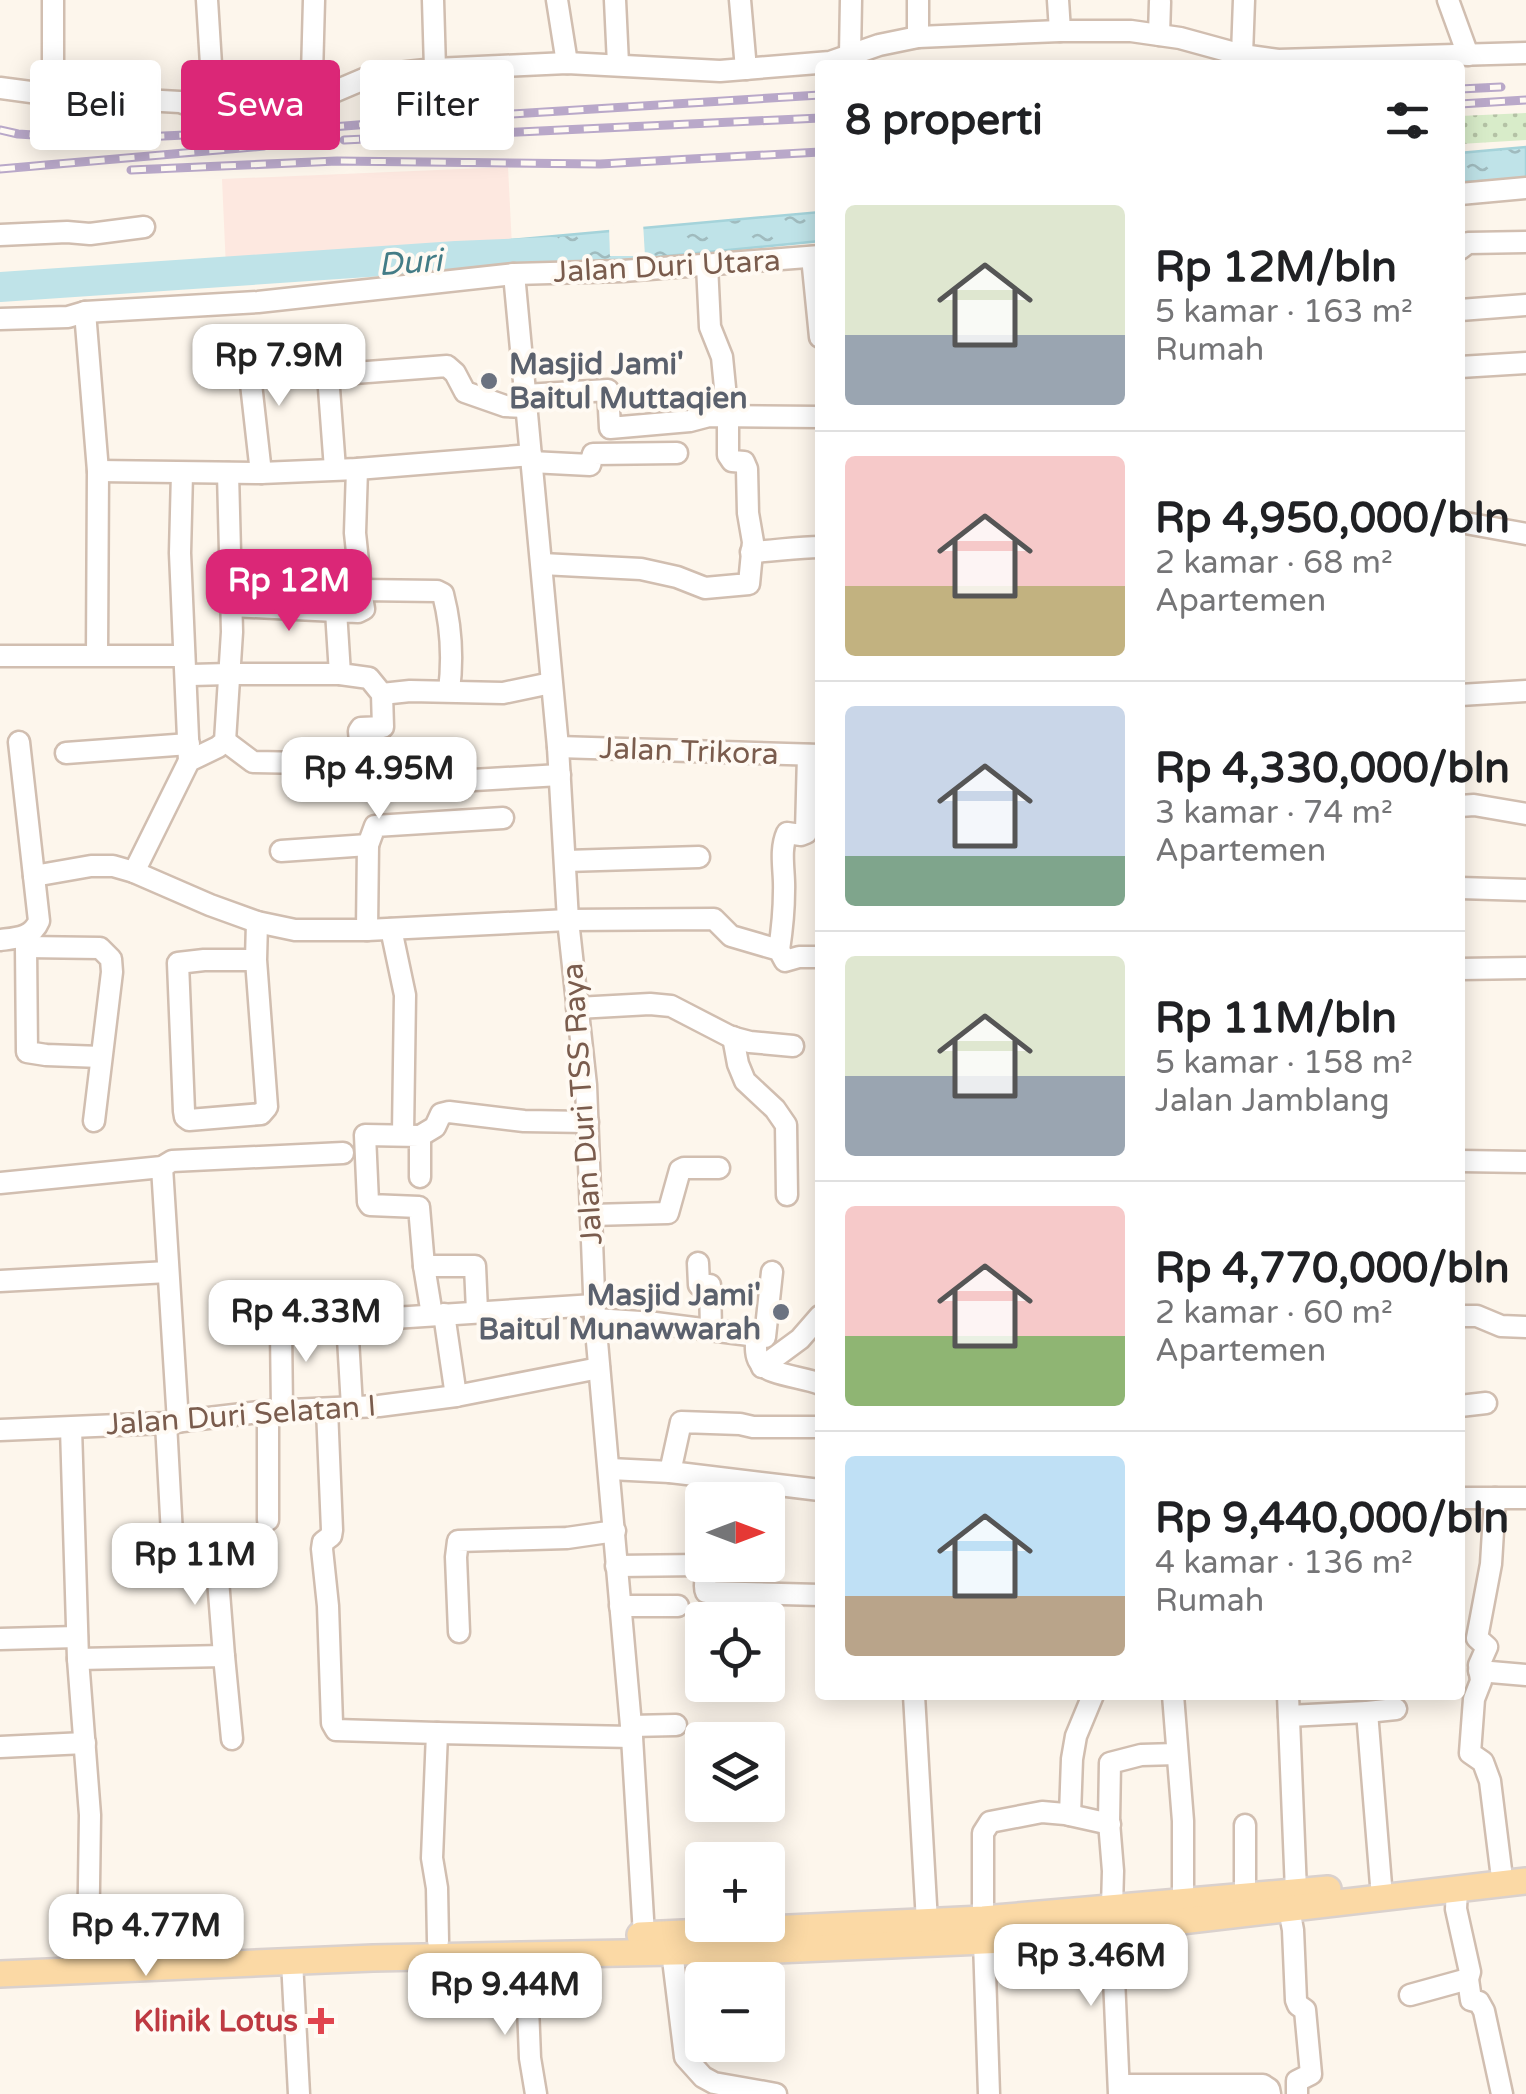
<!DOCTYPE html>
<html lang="id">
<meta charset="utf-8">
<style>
body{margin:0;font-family:"Varela Round",sans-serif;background:#f6f6f6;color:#202124;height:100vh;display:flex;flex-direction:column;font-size:38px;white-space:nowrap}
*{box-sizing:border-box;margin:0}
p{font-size:32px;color:#757577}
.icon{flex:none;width:55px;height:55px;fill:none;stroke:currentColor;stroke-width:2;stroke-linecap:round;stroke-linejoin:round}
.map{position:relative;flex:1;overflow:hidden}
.drawer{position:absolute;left:815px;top:60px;width:650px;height:1640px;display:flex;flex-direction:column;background:#fff;border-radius:10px;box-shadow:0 5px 25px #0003}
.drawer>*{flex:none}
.hud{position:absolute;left:30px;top:60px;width:635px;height:90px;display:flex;gap:20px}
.needle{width:65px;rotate:90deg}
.fabs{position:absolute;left:685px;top:1482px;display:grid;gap:20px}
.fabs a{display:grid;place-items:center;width:100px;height:100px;border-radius:10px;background:#fff;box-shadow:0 5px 25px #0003;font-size:50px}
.price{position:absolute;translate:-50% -85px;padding:0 22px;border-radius:20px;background:#fff;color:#222;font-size:32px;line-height:65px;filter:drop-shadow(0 2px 5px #0008)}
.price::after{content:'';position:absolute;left:50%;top:60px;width:30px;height:22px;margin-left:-15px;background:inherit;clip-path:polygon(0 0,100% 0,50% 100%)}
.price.on{background:#db2777;color:#fff}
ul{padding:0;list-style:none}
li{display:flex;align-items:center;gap:30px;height:250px;padding:0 30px}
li+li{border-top:2px solid #e0e0e0}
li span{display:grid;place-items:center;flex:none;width:280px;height:200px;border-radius:10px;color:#555}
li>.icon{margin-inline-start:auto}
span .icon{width:120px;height:120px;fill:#fffc;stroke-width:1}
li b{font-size:42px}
h2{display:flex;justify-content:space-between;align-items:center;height:120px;padding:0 30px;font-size:42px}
.tag{padding:0 35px;border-radius:10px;background:#fff;box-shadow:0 5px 25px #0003;font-size:35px;line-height:90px}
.tag.on{background:#db2777;color:#fff}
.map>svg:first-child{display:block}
.commercial{fill:#fde8e0}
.grass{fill:url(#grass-dots)}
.water{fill:url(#water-ripples);stroke:#a5d3da;stroke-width:2.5}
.pier{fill:#fdf6ec}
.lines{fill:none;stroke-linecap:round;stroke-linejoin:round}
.river{stroke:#bfe3e8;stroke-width:30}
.minor-casing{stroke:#d1beb0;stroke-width:25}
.major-casing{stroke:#dad1cd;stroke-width:30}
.minor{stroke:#fff;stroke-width:20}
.major{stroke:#fbd9a5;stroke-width:25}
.rail-casing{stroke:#b9a8c9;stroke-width:9}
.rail{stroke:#fffaf3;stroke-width:5;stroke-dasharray:15;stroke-linecap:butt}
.worship-dot{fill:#6b7280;stroke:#fffaf3;stroke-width:4}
.health-dot{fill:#e0444e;stroke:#fffaf3;stroke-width:4}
.labels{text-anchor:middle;stroke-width:8;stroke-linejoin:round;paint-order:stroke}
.street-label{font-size:30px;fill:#7a5c4d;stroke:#fffaf3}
.worship-label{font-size:30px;font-weight:bold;fill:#5b616d;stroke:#fffaf3;text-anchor:start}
.health-label{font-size:30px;font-weight:bold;fill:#be3a42;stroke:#fffaf3;text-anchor:end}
.water-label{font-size:32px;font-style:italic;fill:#437c86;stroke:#fffaf3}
</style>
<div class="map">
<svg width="1526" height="2094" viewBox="0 0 1526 2094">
<defs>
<pattern id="grass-dots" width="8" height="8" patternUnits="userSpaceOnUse" patternTransform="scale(2.5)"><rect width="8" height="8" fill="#d8ecc9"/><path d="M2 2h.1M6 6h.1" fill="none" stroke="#b4c2a5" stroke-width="1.8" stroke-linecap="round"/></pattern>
<pattern id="water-ripples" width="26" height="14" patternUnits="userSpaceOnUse" patternTransform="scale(2.5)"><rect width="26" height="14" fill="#bfe3e8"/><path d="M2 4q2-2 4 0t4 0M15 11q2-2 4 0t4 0" fill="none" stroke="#a0bbbe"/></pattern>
</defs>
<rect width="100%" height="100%" fill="#fdf6ec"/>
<polygon class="commercial" points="508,167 512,247 226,268 222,179"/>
<polygon class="grass" points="1526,113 1526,140 1460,144 1460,116"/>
<g class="water">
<polygon points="1526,147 1526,179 1460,182 1460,153"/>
<polygon points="820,212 820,241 513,271 512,240"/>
</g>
<polygon class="pier" points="643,223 645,256 610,256 609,226"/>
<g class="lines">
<polyline class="river" points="0,287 456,256 551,252"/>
<g class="minor-casing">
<g id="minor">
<polyline points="53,0 53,95"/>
<polyline points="207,0 214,113"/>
<polyline points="314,0 312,75 317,99"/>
<polyline points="433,0 435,69"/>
<polyline points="557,0 567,63"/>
<polyline points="615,0 618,64"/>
<polyline points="740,0 746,69"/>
<polyline points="1058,0 1060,31"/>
<polyline points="1448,0 1468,55"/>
<polyline points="1159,35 1160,2"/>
<polyline points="918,37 918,0"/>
<polyline points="850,55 851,0"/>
<polyline points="1242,55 1244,0"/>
<polyline points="0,88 53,95 180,102 214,113 274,108 317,99 371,76 435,69 567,63 720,71 830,62 879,45 918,37 1060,31 1131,31 1180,38 1242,55 1278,60 1526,53"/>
<polyline points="1460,194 1526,188"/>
<polyline points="0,235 67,232 90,234 144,227"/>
<polyline points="1460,249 1468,243 1526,242"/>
<polyline points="812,257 820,337"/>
<polyline points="514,274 558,747 568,920 586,1085 595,1319 632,1737 644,1935"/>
<polyline points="1460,310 1526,305"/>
<polyline points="85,312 98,471 97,655"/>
<polyline points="0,319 68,317 85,312 258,302 514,274 623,271 820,256"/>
<polyline points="1460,367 1526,363"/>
<polyline points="525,395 608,390 610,428 690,421 709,416 820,417"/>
<polyline points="531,462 590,465 593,454 677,453"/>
<polyline points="335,469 328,375 447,366 455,373 465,392 505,406 526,407"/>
<polyline points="357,469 355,533 361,590"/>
<polyline points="98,471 261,473 357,469 531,455"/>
<polyline points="182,473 180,553 189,761"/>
<polyline points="261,473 250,375 253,370 257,369 307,367"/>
<polyline points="1460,522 1526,534"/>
<path d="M751,552C775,551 796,547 820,547"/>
<polyline points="542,564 641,569 677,577 705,588 749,584 753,542 748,513 747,469 744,462 732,461 728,455 728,418 722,357 710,327 707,265"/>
<polyline points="231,606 336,611"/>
<polyline points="0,656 184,656"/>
<polyline points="229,674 340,674"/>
<polyline points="191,675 229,674"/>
<polyline points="382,694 410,691 503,693 551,683"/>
<polyline points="1460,695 1526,691"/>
<path d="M225,741L253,762L362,764L359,731L361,728L383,727L382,694L369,678L340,674L336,611L358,612L364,609L361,590L437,591L443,594C451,625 453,659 449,691"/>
<polyline points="558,747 820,755"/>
<polyline points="66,753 189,744"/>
<polyline points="362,764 363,781 404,784 560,775"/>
<polyline points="1460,806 1474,805 1526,814"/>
<polyline points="368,845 375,826 503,818"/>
<polyline points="281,851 368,845 367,930"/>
<polyline points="566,861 699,857"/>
<polyline points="134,872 189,761 218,747 225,741 232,632 228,473"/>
<polyline points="34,876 91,866 113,866 134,872 210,905 257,922 295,930 367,930 568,920 714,919 731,936 779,950 785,961 799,957 820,957"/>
<polyline points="1460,888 1526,890"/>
<polyline points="391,929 405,995 403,1134"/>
<polyline points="23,937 26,947 27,1052 46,1055 101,1057"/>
<path d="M0,940C16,938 32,938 39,921L19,742"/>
<polyline points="26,947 100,948 111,959 112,972 94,1121"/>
<path d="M779,950C782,930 784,911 784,891C785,872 779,851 787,833L801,835L806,833L808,755"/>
<polyline points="256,960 204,960 178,963 184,1111 185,1117 189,1120 261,1114 267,1107 256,960 257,922"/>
<polyline points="1460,969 1526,968"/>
<polyline points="577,1008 650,1004 671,1006 731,1037 750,1042 793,1046"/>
<polyline points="733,1037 738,1064 745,1081 775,1109 786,1125 787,1195"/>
<polyline points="420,1136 435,1127 441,1114 449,1112 524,1121 588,1122"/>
<polyline points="1460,1161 1526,1162"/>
<polyline points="162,1167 178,1422"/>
<polyline points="420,1177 420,1136 365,1135 368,1202 370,1205 419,1207 424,1266 475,1266 477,1311"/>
<polyline points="0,1183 162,1167 172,1161 343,1153"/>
<polyline points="591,1215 668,1213 680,1170 684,1168 719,1168"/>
<polyline points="698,1263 699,1285 710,1285 711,1330"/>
<polyline points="424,1266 432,1315"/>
<polyline points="0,1281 168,1272"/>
<polyline points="444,1314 456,1396"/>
<polyline points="1460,1316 1477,1316 1501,1326 1526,1327"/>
<polyline points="595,1319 655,1323 765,1337 772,1272"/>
<polyline points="281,1330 282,1410"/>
<path d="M756,1336C756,1344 755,1355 759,1361C765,1375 805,1377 820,1384"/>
<polyline points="762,1367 800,1339 820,1316"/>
<polyline points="1460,1406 1486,1403"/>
<polyline points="352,1407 347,1321 594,1305"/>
<polyline points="327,1409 332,1530 331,1536 323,1542 322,1549 328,1606 332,1723 336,1730 437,1733 432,1858 437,1888 438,1941"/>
<polyline points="268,1411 268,1520"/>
<polyline points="166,1423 172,1535"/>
<polyline points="71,1428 78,1659 90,1815 88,1953"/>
<polyline points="0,1430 166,1423 268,1411 379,1406 456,1396 599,1368"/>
<polyline points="610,1469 670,1472 820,1490"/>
<polyline points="670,1472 681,1422 740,1424 753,1427 820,1427"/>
<polyline points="1460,1498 1495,1498"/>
<polyline points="216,1554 224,1656"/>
<path d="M704,1565C710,1572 702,1584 706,1592L820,1595"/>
<polyline points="616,1566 702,1565"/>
<polyline points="620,1606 678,1606"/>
<polyline points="459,1632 456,1557 458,1541 567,1538 615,1531"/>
<polyline points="0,1639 77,1637"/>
<polyline points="78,1659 224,1656 232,1739"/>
<polyline points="1479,1671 1526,1675"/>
<polyline points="914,1695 927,1922"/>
<polyline points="1173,1695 1183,1821 1183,1901"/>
<polyline points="1288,1695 1296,1891"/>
<polyline points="1289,1716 1367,1712"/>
<polyline points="631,1726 676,1725"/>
<polyline points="437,1733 632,1737"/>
<polyline points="0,1747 85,1743"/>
<polyline points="1070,1815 1072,1759 1076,1736 1093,1695"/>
<polyline points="1501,1870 1490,1781 1483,1762 1470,1753 1474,1699 1481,1681 1479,1665 1487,1647 1477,1638 1491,1564 1495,1498 1526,1498"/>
<polyline points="1381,1885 1367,1712 1396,1709"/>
<polyline points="1457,1889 1456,1909 1470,1972 1468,1979 1471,2000 1479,2002 1484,2011 1502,2094"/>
<polyline points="1245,1895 1245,1825"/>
<polyline points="1112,1907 1113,1871 1109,1822 1110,1763 1141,1755 1177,1754"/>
<polyline points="1289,1909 1293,1930 1296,2000 1298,2005 1305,2010 1311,2074 1297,2081 1297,2094"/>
<polyline points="983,1919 983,1833 990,1822 1042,1812 1065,1814 1110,1824"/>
<polyline points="1112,1931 1119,2094"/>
<polyline points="984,1941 989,2094"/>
<polyline points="672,1951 685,2057 703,2077 714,2083 776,2094"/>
<polyline points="526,1954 530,2058 536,2094"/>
<polyline points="292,1961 299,2094"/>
<polyline points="1410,1995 1468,1979"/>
<polyline points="1120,2085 1263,2085 1269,2089 1270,2094"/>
</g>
</g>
<g class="major-casing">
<g id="major">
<polyline points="640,1935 983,1919 1328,1889"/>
<polyline points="0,1974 373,1958 776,1950 1027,1939 1526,1881"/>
</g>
</g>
<use href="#minor" class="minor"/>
<use href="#major" class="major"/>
<g class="rail-casing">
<g id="rail">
<polyline points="1460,89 1501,87"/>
<polyline points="1460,104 1526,100"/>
<polyline points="0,130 18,134 98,139 294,130 446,118 820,95"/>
<polyline points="344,140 820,118"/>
<polyline points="0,169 264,146"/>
<polyline points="131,170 337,161 600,164 820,152"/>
</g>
</g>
<use href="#rail" class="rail"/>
</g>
<g class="worship-dot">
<circle cx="489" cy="381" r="10"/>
<circle cx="781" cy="1312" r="10"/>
</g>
<path class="health-dot" d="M316 2006h10v10h10v10h-10v10h-10v-10h-10v-10h10z"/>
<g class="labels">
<g class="street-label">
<text transform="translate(667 266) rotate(-3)" y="10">Jalan Duri Utara</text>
<text transform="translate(689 751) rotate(2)" y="10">Jalan Trikora</text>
<text transform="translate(582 1104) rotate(-94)" y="10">Jalan Duri TSS Raya</text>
<text transform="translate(241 1415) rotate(-4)" y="10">Jalan Duri Selatan I</text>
</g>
<g class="worship-label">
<text x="509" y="374">Masjid Jami'<tspan x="509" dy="34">Baitul Muttaqien</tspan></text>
<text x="761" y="1305" text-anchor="end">Masjid Jami'<tspan x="761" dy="34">Baitul Munawwarah</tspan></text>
</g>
<g class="health-label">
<text x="298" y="2031">Klinik Lotus</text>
</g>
<g class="water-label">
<text transform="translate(410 262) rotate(-4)" y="11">Duri</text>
</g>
</g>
</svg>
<div class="fabs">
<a><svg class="needle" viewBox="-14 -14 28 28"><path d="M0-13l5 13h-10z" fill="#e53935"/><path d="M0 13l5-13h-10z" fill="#757577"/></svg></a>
<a><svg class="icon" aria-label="locate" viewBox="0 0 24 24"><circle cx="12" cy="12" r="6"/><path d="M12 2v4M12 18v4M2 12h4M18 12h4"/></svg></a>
<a><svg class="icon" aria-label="layers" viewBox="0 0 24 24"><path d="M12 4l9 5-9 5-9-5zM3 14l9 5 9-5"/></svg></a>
<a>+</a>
<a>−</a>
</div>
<b class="price" style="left:279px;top:409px">Rp 7.9M</b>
<b class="price on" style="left:289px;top:634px">Rp 12M</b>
<b class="price" style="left:379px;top:822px">Rp 4.95M</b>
<b class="price" style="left:306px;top:1365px">Rp 4.33M</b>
<b class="price" style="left:195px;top:1608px">Rp 11M</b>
<b class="price" style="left:146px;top:1979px">Rp 4.77M</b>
<b class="price" style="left:1091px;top:2009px">Rp 3.46M</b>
<b class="price" style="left:505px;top:2038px">Rp 9.44M</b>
<div class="hud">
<a class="tag">Beli</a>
<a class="tag on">Sewa</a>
<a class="tag">Filter</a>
</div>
<section class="drawer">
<h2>8 properti<svg class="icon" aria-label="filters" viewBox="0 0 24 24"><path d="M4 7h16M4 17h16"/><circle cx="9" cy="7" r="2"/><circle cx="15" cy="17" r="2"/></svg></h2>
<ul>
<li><span style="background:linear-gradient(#dfe7d0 65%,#9aa5b1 0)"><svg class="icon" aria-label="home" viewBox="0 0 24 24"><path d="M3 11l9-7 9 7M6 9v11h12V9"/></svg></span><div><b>Rp 12M/bln</b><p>5 kamar · 163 m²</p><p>Rumah</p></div></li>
<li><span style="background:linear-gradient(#f6c9c9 65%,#c2b280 0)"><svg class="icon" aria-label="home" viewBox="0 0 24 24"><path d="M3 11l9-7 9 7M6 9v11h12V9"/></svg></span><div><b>Rp 4,950,000/bln</b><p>2 kamar · 68 m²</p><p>Apartemen</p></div></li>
<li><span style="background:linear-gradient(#c9d6e8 75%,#7fa58c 0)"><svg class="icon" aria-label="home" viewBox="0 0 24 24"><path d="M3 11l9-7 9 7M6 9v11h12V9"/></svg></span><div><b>Rp 4,330,000/bln</b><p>3 kamar · 74 m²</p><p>Apartemen</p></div></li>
<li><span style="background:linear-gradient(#dfe7d0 60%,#9aa5b1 0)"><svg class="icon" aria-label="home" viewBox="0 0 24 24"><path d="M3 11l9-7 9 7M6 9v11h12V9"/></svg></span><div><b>Rp 11M/bln</b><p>5 kamar · 158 m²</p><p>Jalan Jamblang</p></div></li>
<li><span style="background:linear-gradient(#f6c9c9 65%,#8fb573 0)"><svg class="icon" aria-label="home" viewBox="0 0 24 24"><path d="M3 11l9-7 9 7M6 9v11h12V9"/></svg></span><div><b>Rp 4,770,000/bln</b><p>2 kamar · 60 m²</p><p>Apartemen</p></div></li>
<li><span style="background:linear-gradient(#bfe0f5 70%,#b9a48a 0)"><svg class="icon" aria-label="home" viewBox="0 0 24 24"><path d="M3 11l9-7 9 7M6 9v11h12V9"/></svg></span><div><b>Rp 9,440,000/bln</b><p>4 kamar · 136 m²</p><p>Rumah</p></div></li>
</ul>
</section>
</div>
